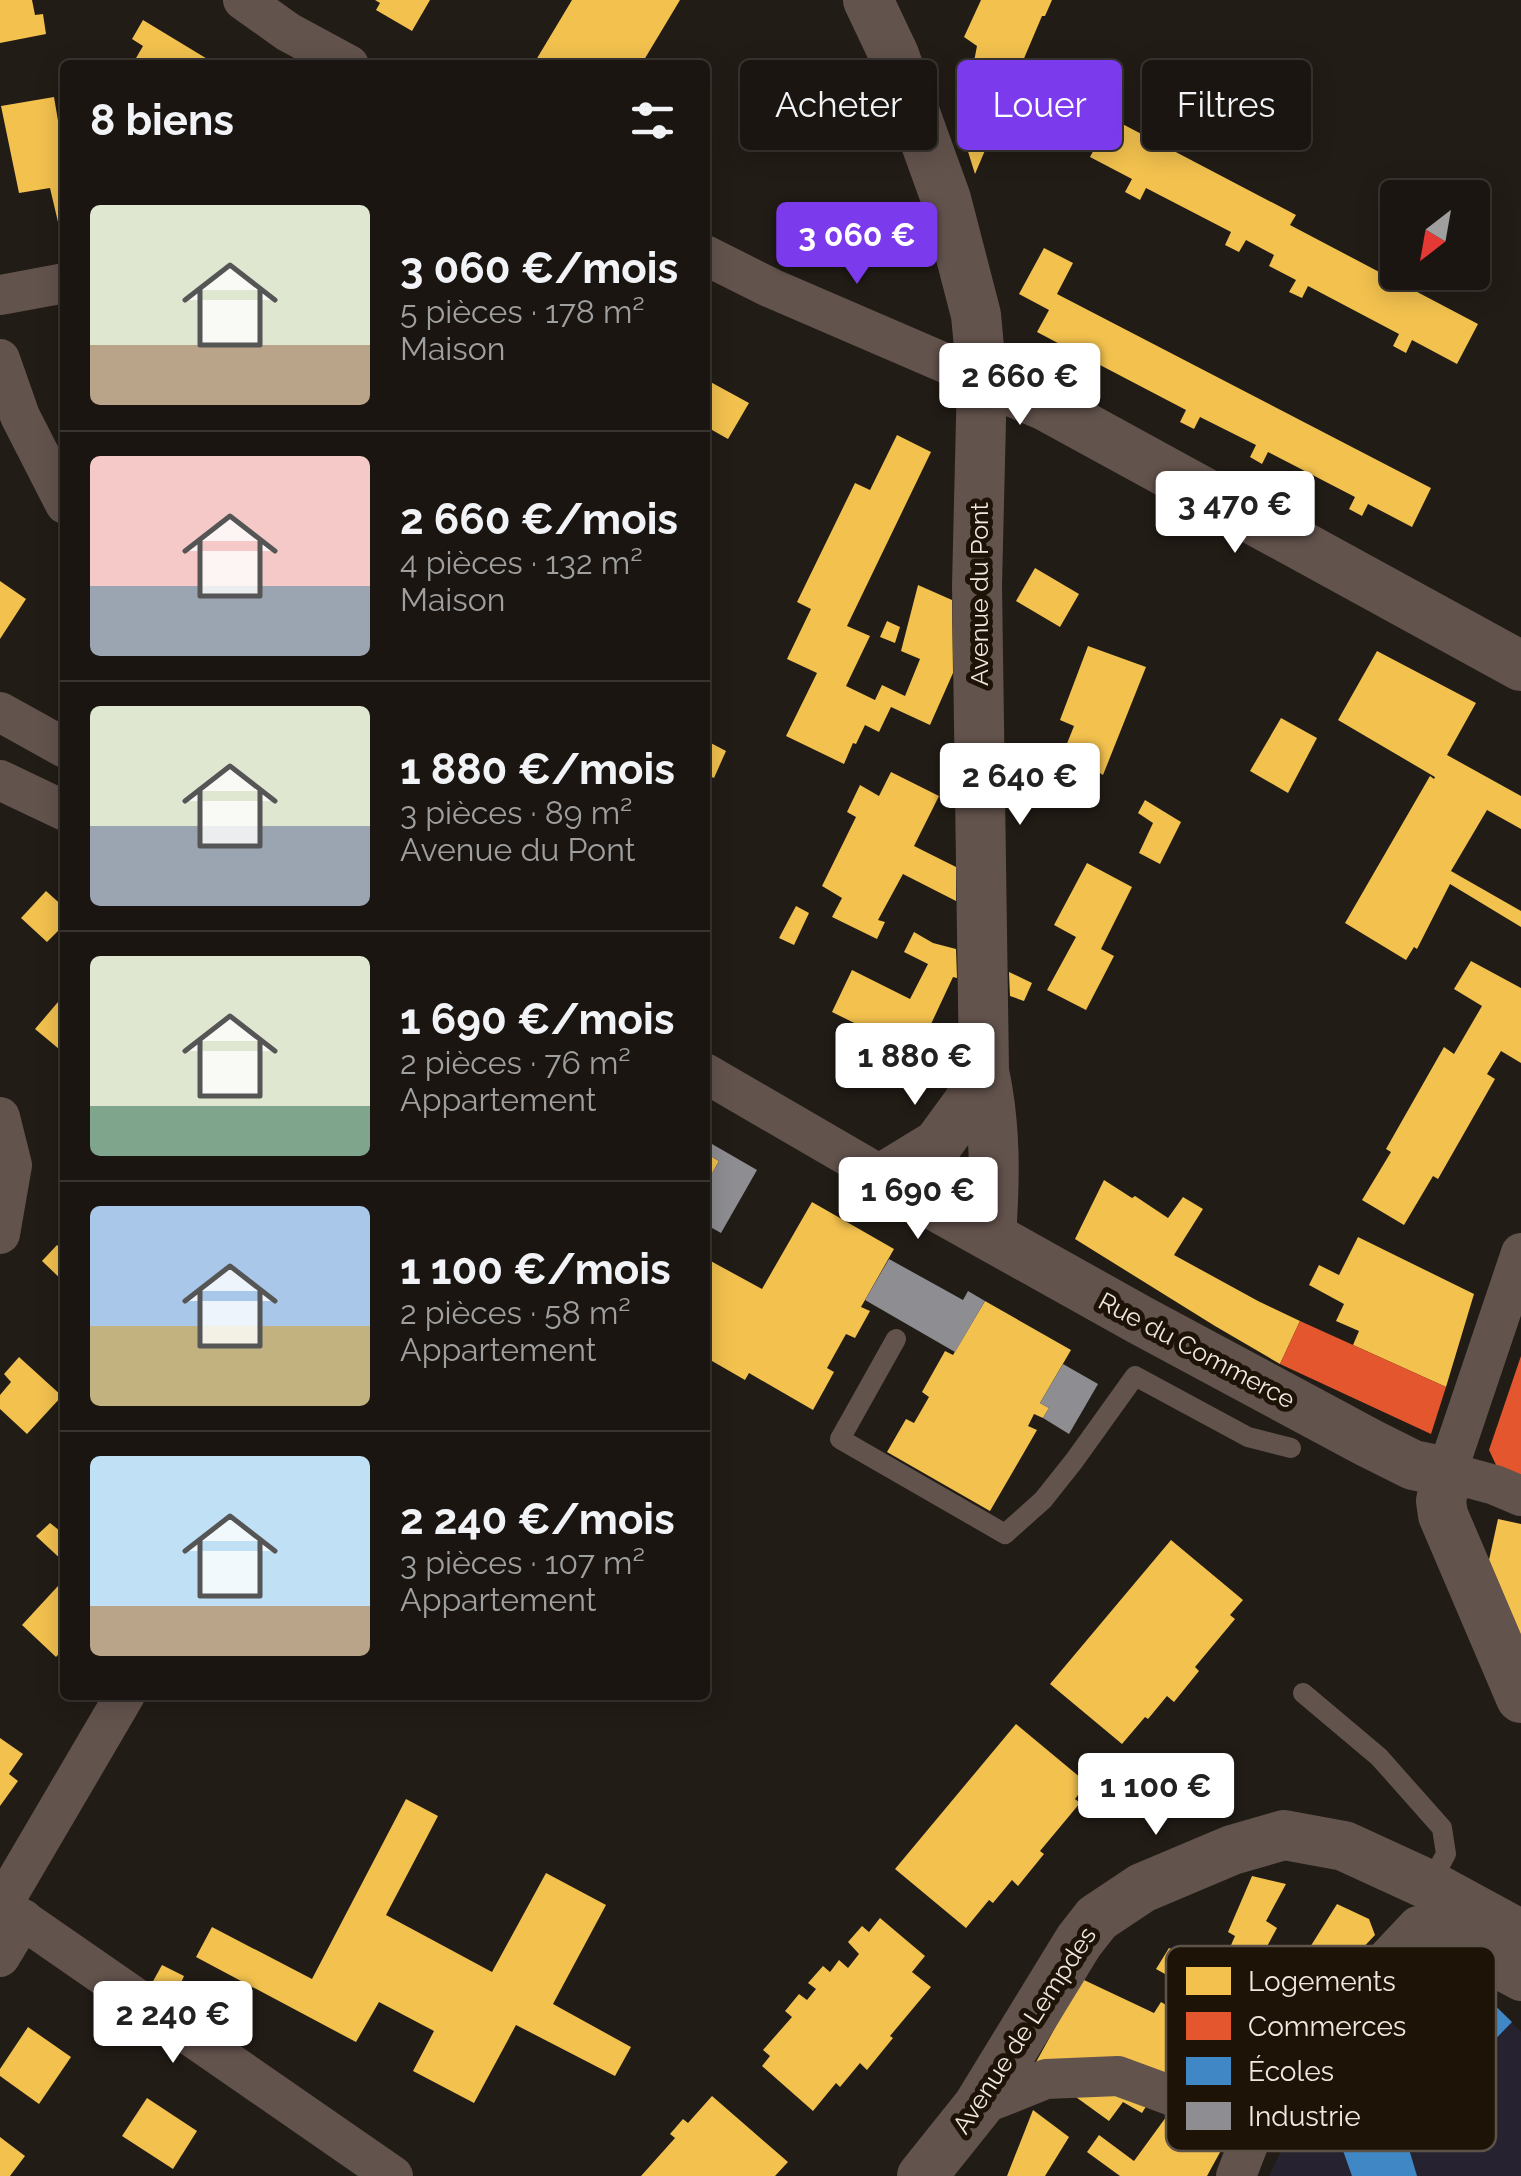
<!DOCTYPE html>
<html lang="fr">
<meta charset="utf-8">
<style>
body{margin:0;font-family:Raleway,sans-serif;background:#27221e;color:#f1f3f6;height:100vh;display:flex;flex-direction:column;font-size:38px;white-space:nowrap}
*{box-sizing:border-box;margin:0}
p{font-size:32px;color:#9f9f9f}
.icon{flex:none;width:55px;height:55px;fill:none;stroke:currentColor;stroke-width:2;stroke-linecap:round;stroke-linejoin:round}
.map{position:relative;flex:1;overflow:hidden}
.sheet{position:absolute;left:60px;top:60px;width:650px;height:1640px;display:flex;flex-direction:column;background:#1a1510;border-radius:10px;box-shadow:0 5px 25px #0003,0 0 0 2px #383430}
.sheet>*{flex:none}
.guide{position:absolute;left:740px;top:60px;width:630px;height:90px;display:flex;gap:20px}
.needle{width:65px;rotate:211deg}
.fabs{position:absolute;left:1380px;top:180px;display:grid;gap:20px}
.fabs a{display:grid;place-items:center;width:110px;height:110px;border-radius:10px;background:#1a1510;box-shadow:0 5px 25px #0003,0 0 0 2px #383430;font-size:50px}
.price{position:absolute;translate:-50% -85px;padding:0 22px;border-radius:10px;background:#fff;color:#222;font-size:32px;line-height:65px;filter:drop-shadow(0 2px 5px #0008)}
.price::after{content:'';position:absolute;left:50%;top:60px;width:30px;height:22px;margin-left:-15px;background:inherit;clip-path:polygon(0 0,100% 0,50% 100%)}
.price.current{background:#7c3aed;color:#fff}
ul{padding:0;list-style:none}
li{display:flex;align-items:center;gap:30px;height:250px;padding:0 30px}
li+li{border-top:2px solid #383430}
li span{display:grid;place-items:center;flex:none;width:280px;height:200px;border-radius:10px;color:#555}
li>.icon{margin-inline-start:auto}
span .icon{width:120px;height:120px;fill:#fffc;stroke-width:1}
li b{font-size:42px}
h2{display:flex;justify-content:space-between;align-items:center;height:120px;padding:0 30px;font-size:42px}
.pill{padding:0 35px;border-radius:10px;background:#1a1510;box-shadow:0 5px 25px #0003,0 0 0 2px #383430;font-size:35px;line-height:90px}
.pill.current{background:#7c3aed;color:#fff}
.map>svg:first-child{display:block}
.education{fill:#27222f}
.homes{fill:#f2c14e}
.shops{fill:#e4572e}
.schools{fill:#3f88c5}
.industry{fill:#8d8d92}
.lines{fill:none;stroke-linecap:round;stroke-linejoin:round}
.service{stroke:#63534d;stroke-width:20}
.minor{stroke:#63534d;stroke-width:40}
.tertiary{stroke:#63534d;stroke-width:50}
.labels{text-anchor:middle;stroke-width:10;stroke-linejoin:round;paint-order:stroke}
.street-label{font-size:25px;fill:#f0e8e0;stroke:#1e1307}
.key{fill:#1e1307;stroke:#5d5348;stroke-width:2.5}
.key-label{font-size:28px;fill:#f0e8e0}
</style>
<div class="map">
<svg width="1521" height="2176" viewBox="0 0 1521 2176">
<rect width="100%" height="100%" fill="#221c16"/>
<polygon class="education" points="1440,1952 1521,2032 1521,2176 1269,2176 1287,2138 1343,2120 1328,2070"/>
<g class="homes">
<polygon points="0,0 32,0 35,15 43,14 46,34 0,43"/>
<polygon points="375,0 430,0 412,31 376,10 380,3"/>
<polygon points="572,0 680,0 641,65 533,65"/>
<polygon points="981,0 1052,0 1045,16 1042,16 975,174 961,129 977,46 964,37"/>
<polygon points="143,20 209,60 206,65 132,65 143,46 132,39"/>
<polygon points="54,97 65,162 65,221 58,222 50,188 19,193 1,106"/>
<polygon points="1111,118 1296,215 1290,225 1478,324 1457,364 1412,340 1406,353 1393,346 1399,334 1308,286 1302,298 1289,292 1296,280 1269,266 1274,255 1246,240 1239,252 1225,245 1231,232 1146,188 1140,200 1125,192 1132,179 1090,157"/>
<polygon points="1044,248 1073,263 1057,294 1431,488 1412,527 1368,504 1362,516 1349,509 1355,497 1268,452 1262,464 1250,457 1256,445 1200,417 1194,429 1180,422 1186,410 1100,365 1094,377 1080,369 1086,358 1037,332 1049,310 1019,294"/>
<polygon points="705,379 749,403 728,439 705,426"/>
<polygon points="897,435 931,452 847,626 870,636 846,686 875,700 882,685 905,696 920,659 901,651 918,585 952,600 953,673 930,725 891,707 879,732 865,725 856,744 853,743 844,764 786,736 817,673 787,659 811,609 797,602 855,483 870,490"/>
<polygon points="1035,568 1079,594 1060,627 1016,601"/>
<polygon points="0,581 26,599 0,639"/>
<polygon points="887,621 900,627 895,643 880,637"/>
<polygon points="1088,646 1146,667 1103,775 1064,751 1074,726 1060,720"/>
<polygon points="1377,651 1476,703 1447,755 1521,796 1521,829 1487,810 1451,871 1521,911 1521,927 1450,884 1417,949 1414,947 1406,960 1345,923 1430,776 1434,779 1435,777 1338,720"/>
<polygon points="1281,718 1317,738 1288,793 1250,771"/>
<polygon points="705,740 726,751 714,778 705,774"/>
<polygon points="891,772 939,796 914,846 956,867 956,901 903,874 878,920 885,922 877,939 832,917 842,898 822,886 856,817 847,812 860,785 879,796"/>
<polygon points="1145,800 1181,822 1160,864 1139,853 1153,823 1138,813"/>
<polygon points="1087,863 1132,887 1101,949 1114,956 1086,1010 1047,990 1076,937 1054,925"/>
<polygon points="46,891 65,908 65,924 47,942 21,918"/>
<polygon points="796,906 809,913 794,945 779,938"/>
<polygon points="914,932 933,943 956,949 957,978 953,977 917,1054 832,1012 852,970 910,999 928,964 904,952"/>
<polygon points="1471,961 1521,988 1521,1063 1501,1051 1487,1074 1495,1079 1438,1179 1433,1176 1404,1225 1362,1200 1391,1152 1386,1149 1444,1047 1454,1054 1482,1006 1454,989"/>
<polygon points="1009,972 1032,983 1024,1001 1010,996"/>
<polygon points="58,1002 65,1008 65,1054 35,1029"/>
<polygon points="705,1140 712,1144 707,1154 719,1161 705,1186"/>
<polygon points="1104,1180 1132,1198 1135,1196 1168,1218 1183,1197 1203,1209 1174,1255 1258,1301 1300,1321 1280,1364 1215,1326 1075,1239"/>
<polygon points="812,1202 894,1249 861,1307 870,1311 855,1338 846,1334 827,1368 834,1372 813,1410 749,1373 745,1380 705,1357 707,1259 762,1289"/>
<polygon points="1358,1237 1474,1294 1446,1387 1353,1345 1359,1331 1336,1321 1344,1304 1309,1285 1319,1265 1339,1275"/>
<polygon points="57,1245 65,1252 65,1283 42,1261"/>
<polygon points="985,1301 1071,1350 1040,1403 1049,1408 1043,1418 1034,1414 1028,1426 1037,1430 990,1511 887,1452 906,1419 914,1423 929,1397 922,1392 945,1351 953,1355"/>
<polygon points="19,1357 62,1396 27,1434 0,1409 0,1395 11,1382 4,1374"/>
<polygon points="1498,1519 1521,1524 1521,1636 1489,1560"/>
<polygon points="50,1523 65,1535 65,1563 36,1536"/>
<polygon points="1171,1540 1243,1600 1230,1615 1235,1619 1195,1667 1199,1671 1174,1702 1167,1696 1148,1719 1145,1717 1122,1744 1050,1684"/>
<polygon points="58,1586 65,1593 65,1647 56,1657 22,1625"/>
<polygon points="1016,1724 1087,1783 1075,1799 1080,1803 1040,1851 1044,1854 1018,1886 1012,1880 993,1903 989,1900 966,1928 895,1869"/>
<polygon points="0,1738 23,1754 9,1774 18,1781 0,1806"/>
<polygon points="406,1799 438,1816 386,1915 492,1972 546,1873 606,1905 553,2004 631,2047 615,2076 516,2025 474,2103 413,2071 434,2031 379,2002 356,2042 196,1957 212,1927 312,1979"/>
<polygon points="1252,1876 1286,1884 1266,1921 1277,1928 1265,1950 1261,1949 1245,1976 1222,1966 1235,1936 1228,1932"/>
<polygon points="1337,1904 1369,1919 1375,1935 1342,1970 1307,1952"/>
<polygon points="880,1918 925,1956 912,1972 931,1987 890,2036 893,2038 867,2070 860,2063 840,2087 836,2083 813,2111 762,2066 770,2056 763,2050 792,2017 785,2011 799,1994 807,2000 816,1989 808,1983 823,1966 830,1972 839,1960 848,1968 859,1954 848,1942 862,1926 869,1932"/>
<polygon points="1169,1948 1241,1982 1227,2006 1221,2003 1203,2029 1230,2048 1253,2018 1258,2023 1291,1965 1323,1988 1236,2115 1030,2073 1071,1999 1084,1980 1154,2013 1161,2002 1178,2012 1192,1989 1156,1969"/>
<polygon points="162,1965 184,1976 176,1994 152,1983"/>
<polygon points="28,2027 71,2057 39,2104 0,2076 0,2069"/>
<polygon points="1062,2087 1150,2100 1142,2113 1123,2102 1109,2121"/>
<polygon points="712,2096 788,2162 775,2176 641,2176 675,2138 670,2134 683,2119 688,2123"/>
<polygon points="147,2098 197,2131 173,2169 122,2136"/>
<polygon points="1033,2110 1069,2137 1045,2176 1007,2176"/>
<polygon points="1169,2113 1224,2145 1207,2176 1120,2176 1087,2152 1099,2135 1134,2161"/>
<polygon points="0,2137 25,2156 10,2176 0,2176"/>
</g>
<g class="shops">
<polygon points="1300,1321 1446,1387 1431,1434 1280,1364"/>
<polygon points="1521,1356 1521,1477 1497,1467 1489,1450"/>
</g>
<polygon class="schools" points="1440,1952 1512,2022 1402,2135 1406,2139 1417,2176 1352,2176 1341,2145 1349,2142 1328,2070"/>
<g class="industry">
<polygon points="712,1144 757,1170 721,1233 705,1224 705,1186 719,1161 707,1154"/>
<polygon points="889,1259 963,1300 968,1291 985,1301 955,1352 865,1300"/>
<polygon points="1063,1364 1098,1384 1069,1434 1043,1418 1049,1408 1040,1403"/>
</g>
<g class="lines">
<g class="service">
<polyline points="896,1339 840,1439 1005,1534 1043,1500 1074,1461 1135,1376 1248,1437 1291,1448"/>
<polyline points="1303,1693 1379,1757 1442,1828 1446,1854 1429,1885"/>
</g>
<g class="minor">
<polyline points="243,0 288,32 349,65"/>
<polyline points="705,255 771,288 982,379"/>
<polyline points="0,295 65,283"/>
<polyline points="0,359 20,416 65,504"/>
<polyline points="0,712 65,748"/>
<polyline points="0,780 65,811"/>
<polyline points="705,1073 884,1177"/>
<polyline points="0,1117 12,1165 0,1234"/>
<polyline points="1521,1253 1447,1472 1495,1485 1521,1496"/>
<polyline points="0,1904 393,2176"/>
<polyline points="2,1905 125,1695"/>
<polyline points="0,1957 23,1919"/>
<polyline points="978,2106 1046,2079 1118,2076 1175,2097 1253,2132"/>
<polyline points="1236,2176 1253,2132 1351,1997 1418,1926 1521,1981"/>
</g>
<g class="tertiary">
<path d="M868,0L894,55L946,199L976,315L982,379L977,585L984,1071C996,1126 995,1180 991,1236"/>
<polyline points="982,379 1046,406 1521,666"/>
<polyline points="984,1071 968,1103 938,1144 884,1177 1140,1320 1369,1443 1413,1465 1447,1472 1441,1501 1443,1515 1521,1698"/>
<polyline points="922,2176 978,2106 1079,1941 1097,1918 1142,1888 1232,1850 1284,1835 1344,1846 1429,1885 1521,1935"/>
</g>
</g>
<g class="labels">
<g class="street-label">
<text transform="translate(979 594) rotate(-90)" y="9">Avenue du Pont</text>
<text transform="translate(1197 1350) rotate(28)" y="9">Rue du Commerce</text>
<text transform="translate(1024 2030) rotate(-57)" y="9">Avenue de Lempdes</text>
</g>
</g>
<rect x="1166" y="1946" width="330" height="205" rx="15" class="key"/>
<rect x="1186" y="1967" width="45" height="28" fill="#f2c14e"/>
<rect x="1186" y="2012" width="45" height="28" fill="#e4572e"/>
<rect x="1186" y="2057" width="45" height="28" fill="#3f88c5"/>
<rect x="1186" y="2102" width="45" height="28" fill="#8d8d92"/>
<g class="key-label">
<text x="1248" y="1991">Logements</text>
<text x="1248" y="2036">Commerces</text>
<text x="1248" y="2081">Écoles</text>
<text x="1248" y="2126">Industrie</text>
</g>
</svg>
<div class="fabs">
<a><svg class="needle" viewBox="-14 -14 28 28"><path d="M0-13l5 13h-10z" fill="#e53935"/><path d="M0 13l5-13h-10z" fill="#9f9f9f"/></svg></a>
</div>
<b class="price current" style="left:857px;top:287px">3 060 €</b>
<b class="price" style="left:1020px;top:428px">2 660 €</b>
<b class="price" style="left:1235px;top:556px">3 470 €</b>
<b class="price" style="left:1020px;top:828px">2 640 €</b>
<b class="price" style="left:915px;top:1108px">1 880 €</b>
<b class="price" style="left:918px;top:1242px">1 690 €</b>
<b class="price" style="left:1156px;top:1838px">1 100 €</b>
<b class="price" style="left:173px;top:2066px">2 240 €</b>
<div class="guide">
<a class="pill">Acheter</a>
<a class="pill current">Louer</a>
<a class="pill">Filtres</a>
</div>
<section class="sheet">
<h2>8 biens<svg class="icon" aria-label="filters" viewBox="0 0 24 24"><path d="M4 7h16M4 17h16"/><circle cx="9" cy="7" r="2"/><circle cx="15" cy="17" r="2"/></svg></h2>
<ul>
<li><span style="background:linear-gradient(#dfe7d0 70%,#b9a48a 0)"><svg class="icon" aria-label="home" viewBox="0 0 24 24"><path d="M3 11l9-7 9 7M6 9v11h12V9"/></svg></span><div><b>3 060 €/mois</b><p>5 pièces · 178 m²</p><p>Maison</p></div></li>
<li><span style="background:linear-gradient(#f6c9c9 65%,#9aa5b1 0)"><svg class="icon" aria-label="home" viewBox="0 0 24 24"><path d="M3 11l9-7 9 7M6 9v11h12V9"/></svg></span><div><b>2 660 €/mois</b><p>4 pièces · 132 m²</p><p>Maison</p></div></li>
<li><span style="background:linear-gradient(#dfe7d0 60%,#9aa5b1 0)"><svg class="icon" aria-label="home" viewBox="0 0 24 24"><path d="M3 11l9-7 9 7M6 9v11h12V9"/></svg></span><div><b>1 880 €/mois</b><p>3 pièces · 89 m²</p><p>Avenue du Pont</p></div></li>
<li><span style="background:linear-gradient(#dfe7d0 75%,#7fa58c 0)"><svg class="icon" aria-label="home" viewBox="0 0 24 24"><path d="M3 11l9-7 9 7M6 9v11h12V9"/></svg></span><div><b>1 690 €/mois</b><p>2 pièces · 76 m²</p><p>Appartement</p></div></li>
<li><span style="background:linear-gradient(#a9c7e8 60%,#c2b280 0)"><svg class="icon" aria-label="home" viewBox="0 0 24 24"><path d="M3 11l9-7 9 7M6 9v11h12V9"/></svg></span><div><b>1 100 €/mois</b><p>2 pièces · 58 m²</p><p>Appartement</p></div></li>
<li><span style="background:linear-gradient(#bfe0f5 75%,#b9a48a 0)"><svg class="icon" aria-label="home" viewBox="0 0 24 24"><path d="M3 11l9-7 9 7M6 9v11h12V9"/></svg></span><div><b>2 240 €/mois</b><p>3 pièces · 107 m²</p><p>Appartement</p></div></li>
</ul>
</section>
</div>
